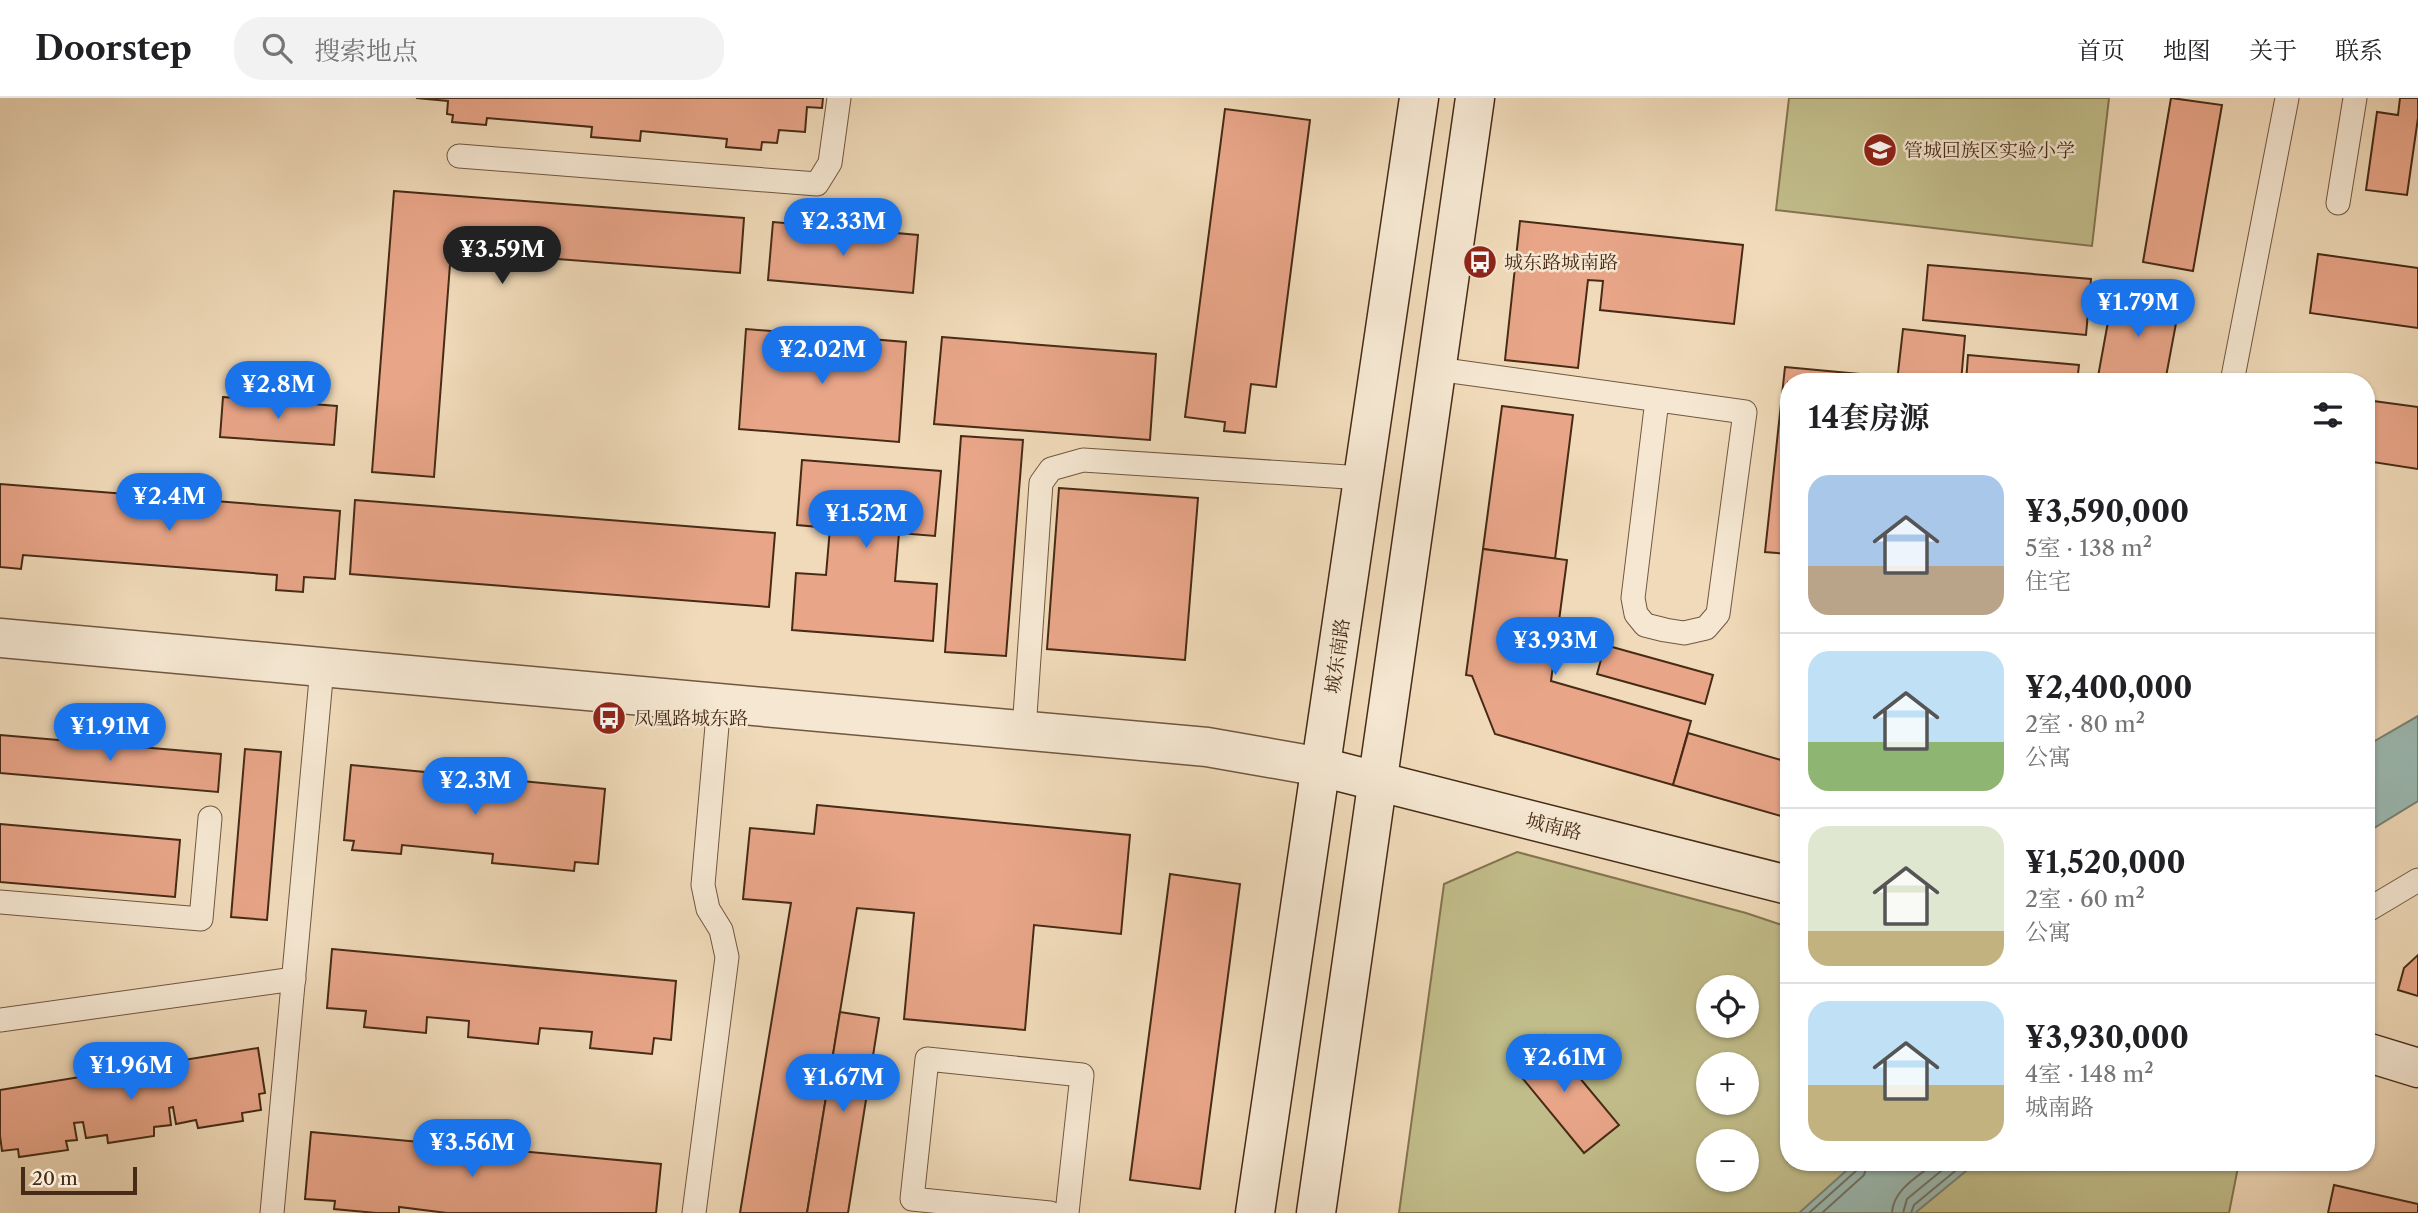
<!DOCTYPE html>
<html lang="zh">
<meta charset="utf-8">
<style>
body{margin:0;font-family:"Libre Caslon Text","Noto Serif SC",serif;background:#f2f2f2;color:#202124;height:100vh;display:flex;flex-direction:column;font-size:26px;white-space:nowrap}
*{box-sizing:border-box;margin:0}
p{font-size:23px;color:#757577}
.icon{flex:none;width:38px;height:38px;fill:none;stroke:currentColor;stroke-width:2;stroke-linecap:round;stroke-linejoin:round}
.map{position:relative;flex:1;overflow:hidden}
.panel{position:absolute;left:1780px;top:275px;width:595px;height:798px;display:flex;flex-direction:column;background:#fff;border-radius:28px;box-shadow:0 2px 5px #0004}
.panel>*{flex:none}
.buttons{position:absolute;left:1696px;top:877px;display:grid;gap:14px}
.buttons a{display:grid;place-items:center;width:63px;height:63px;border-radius:50%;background:#fff;box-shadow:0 2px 5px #0004;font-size:35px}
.scale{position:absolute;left:21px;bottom:18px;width:116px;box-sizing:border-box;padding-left:7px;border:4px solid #472b16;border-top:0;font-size:19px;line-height:24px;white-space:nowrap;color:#472b16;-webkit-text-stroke:5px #f5e7d2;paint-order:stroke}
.price{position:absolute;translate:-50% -60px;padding:0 16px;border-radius:24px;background:#1a73e8;color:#fff;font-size:23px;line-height:46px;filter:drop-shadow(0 2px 4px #0008)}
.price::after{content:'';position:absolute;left:50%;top:42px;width:21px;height:16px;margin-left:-10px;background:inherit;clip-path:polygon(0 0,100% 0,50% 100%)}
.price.active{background:#222;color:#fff}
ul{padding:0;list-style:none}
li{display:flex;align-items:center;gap:21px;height:175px;padding:0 28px}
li+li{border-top:2px solid #e0e0e0}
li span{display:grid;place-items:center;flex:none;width:196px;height:140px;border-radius:21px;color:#555}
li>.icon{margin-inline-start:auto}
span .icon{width:84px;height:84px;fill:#fffc;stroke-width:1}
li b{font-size:30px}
h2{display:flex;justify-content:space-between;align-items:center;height:84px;padding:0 28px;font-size:30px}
header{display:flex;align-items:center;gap:42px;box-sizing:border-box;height:98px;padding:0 35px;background:#fff;border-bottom:2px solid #e0e0e0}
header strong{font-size:33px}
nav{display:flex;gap:38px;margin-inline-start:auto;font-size:24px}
.search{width:490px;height:63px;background:#f2f2f2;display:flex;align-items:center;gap:18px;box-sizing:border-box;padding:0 24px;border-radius:28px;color:#757577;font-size:26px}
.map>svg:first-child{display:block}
.green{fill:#c1bd8a;stroke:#847450;stroke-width:2;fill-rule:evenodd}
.water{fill:#9abab2;stroke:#798174;stroke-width:2}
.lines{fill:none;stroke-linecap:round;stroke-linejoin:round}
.shore{stroke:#707264;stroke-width:2}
.building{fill:#e8a588;stroke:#472b16;stroke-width:2}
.lane-casing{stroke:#71573f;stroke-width:25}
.street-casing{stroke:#71573f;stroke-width:41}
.secondary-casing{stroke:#472b16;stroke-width:41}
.lane{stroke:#f5e7d2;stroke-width:23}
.street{stroke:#f5e7d2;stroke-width:38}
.secondary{stroke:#f5e7d2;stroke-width:38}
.labels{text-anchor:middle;stroke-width:5;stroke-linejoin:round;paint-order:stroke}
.poi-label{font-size:19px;fill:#472b16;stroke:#f5e7d2;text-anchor:start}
.street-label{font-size:19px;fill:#472b16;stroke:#f5e7d2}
</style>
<header>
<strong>Doorstep</strong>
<div class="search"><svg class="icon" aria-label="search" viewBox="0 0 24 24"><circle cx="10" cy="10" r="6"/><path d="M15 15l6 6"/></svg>搜索地点</div>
<nav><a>首页</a><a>地图</a><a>关于</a><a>联系</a></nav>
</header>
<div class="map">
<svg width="2418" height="1115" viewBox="0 0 2418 1115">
<rect width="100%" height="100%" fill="#f0dab9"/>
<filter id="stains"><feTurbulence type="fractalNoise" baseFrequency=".00286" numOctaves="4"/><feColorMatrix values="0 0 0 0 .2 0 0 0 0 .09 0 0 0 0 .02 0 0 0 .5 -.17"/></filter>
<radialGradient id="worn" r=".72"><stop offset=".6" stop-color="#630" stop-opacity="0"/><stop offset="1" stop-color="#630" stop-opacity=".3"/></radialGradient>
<g class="green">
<polygon points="1789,0 2109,0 2092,148 1776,112"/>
<path d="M1517,754L1746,815L1788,829V1064H2239L2229,1115H1399L1444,786ZM1708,889H1746V928H1708ZM1708,966H1746V1004H1708ZM1708,1043H1746V1082H1708Z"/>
</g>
<g class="water">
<polygon points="2418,618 2418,703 2366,735 2366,648"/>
<polygon points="1856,1064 1977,1064 1915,1115 1799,1115"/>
</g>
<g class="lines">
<g class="shore">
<polyline points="1809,1115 1857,1072 1860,1064"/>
<polyline points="1822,1115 1864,1077 1868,1064"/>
<path d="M1892,1115C1893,1091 1919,1078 1936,1064"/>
<polyline points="1903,1115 1907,1101 1952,1064"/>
<polyline points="1911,1115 1914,1107 1966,1064"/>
</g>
</g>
<g class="building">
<polygon points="416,0 823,0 822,10 807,9 805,34 779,32 777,45 762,44 761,52 726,49 727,41 641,33 640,43 591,39 592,29 487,20 486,27 452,24 453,17 447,16 448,3"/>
<polygon points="2171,0 2222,7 2193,173 2143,164"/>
<polygon points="2400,0 2418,0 2418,20 2407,97 2366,92 2377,14 2398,17"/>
<polygon points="1225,11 1310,22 1276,289 1251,286 1245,335 1224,333 1225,324 1185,319"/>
<polygon points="394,93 744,120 740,175 451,153 434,379 372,374"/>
<polygon points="1520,123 1743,147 1734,226 1600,212 1603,183 1588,182 1578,270 1505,262"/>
<polygon points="773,124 918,137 913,195 768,182"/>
<polygon points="2318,156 2418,170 2418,230 2310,215"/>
<polygon points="1928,167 2091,181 2086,237 1923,222"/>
<polygon points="2114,191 2180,204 2165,284 2097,284"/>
<polygon points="746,231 906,244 899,344 739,331"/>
<polygon points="1903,231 1965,238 1961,284 1897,284"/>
<polygon points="942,239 1156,256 1150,342 934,326"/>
<polygon points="1968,257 2079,267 2077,284 1966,284"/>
<polygon points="1785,269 1870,277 1870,284 1788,284 1788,456 1765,454"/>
<polygon points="223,299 337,308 334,347 220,339"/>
<polygon points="2366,302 2418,309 2418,371 2366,363"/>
<polygon points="1502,308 1573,317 1555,461 1483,451"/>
<polygon points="961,338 1023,342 1006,558 945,554"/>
<polygon points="802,362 941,373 935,438 899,435 895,483 937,486 933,543 792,532 796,475 826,477 830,430 797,427"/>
<polygon points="0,386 340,413 335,481 304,479 303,494 276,492 277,477 23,457 21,471 0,469"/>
<polygon points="1059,390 1198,400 1185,562 1047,551"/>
<polygon points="355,402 775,435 769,509 350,476"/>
<polygon points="1483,451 1567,462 1551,583 1691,623 1673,687 1495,636 1472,578 1466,577"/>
<polygon points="1605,547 1713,577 1705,606 1597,576"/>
<polygon points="1688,635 1788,664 1788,720 1673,687"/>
<polygon points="0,637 221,656 218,694 0,675"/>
<polygon points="245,651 281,654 267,822 231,819"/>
<polygon points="351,667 605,691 598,766 575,764 574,773 492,765 493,756 402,747 401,756 352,752 354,743 344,742"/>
<polygon points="817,707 1130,737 1121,836 1034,827 1025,932 904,921 914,815 857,810 807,1115 740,1115 791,805 743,801 750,730 814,736"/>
<polygon points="0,726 180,742 175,799 0,784"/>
<polygon points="1170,776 1240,786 1200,1091 1130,1082"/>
<polygon points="332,851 676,883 671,942 654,940 652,956 590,950 592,934 540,930 538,946 468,939 469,923 427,919 426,935 364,929 366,913 327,910"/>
<polygon points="2418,857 2418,898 2398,892 2404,870"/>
<polygon points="840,914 879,920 848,1115 807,1115"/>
<polygon points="1544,937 1619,1027 1584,1055 1510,965"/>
<polygon points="258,950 265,995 259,996 261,1012 242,1015 243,1023 198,1030 196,1022 176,1026 173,1009 169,1010 171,1027 154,1029 154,1038 108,1045 107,1037 86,1040 83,1024 74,1025 77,1042 66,1043 68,1052 19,1059 18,1051 2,1053 0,1038 0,992"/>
<polygon points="311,1034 661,1066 656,1115 447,1115 399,1109 399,1115 376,1115 334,1111 335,1103 305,1101"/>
<polygon points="2334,1087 2418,1106 2418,1115 2328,1115"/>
</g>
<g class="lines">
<g class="lane-casing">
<g id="lane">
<polyline points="459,58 817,86 830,65 839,0"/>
<polyline points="2338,105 2355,0"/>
<polyline points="1437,271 1745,314 1718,516 1706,530 1684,535 1665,532 1645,527 1636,516 1633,500 1657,302"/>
<polyline points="2232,284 2287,0"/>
<polyline points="1024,632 1041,385 1051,371 1083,362 1363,380"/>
<polyline points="0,804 201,821 210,720"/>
<polyline points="2366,813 2418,782"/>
<polyline points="0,922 294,881"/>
<polyline points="272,1115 322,570"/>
<polyline points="694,1115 727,859 721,832 708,811 703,787 719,605"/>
<polyline points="1050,1115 912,1101 927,961 1082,977 1067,1115"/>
</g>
</g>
<g class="street-casing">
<polyline id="street" points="0,540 1207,649 1321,669"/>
</g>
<g class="secondary-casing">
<g id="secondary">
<polyline points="1321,669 1788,787"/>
<polyline points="2366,954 2418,970"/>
<polyline points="1255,1115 1419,0"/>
<polyline points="1316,1115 1475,0"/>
</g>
</g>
<use href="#lane" class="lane"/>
<use href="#street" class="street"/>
<use href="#secondary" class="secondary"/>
</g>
<defs>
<g id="school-disc" transform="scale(1.75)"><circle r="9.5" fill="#8f2418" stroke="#f5e7d2"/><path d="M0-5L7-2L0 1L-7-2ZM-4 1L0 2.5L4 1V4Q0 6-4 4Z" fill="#fff"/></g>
<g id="bus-disc" transform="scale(1.75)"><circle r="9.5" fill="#8f2418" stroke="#f5e7d2"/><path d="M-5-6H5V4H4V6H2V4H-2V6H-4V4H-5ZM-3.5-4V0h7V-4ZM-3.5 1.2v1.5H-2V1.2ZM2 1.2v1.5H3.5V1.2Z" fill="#fff"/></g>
</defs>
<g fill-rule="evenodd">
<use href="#school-disc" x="1880" y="52"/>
<use href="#bus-disc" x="1480" y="164"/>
<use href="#bus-disc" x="609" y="620"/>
</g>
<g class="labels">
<g class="poi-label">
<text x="1904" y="59">管城回族区实验小学</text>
<text x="1504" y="171">城东路城南路</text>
<text x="634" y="627">凤凰路城东路</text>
</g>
<g class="street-label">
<text transform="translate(1337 558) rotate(-82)" y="7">城东南路</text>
<text transform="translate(1554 728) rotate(14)" y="7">城南路</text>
</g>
</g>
<rect width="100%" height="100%" filter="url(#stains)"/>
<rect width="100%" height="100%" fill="url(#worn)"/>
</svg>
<div class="buttons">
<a><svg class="icon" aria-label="locate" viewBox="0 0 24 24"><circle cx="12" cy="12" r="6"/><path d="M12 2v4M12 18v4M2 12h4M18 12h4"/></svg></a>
<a>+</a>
<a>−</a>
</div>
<div class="scale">20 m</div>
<b class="price" style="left:843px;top:160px">¥2.33M</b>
<b class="price active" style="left:502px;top:188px">¥3.59M</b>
<b class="price" style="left:2138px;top:241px">¥1.79M</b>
<b class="price" style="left:822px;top:288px">¥2.02M</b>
<b class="price" style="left:278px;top:323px">¥2.8M</b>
<b class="price" style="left:169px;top:435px">¥2.4M</b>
<b class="price" style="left:866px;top:452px">¥1.52M</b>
<b class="price" style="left:1555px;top:579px">¥3.93M</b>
<b class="price" style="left:110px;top:665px">¥1.91M</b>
<b class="price" style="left:475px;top:719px">¥2.3M</b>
<b class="price" style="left:1564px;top:996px">¥2.61M</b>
<b class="price" style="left:131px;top:1004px">¥1.96M</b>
<b class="price" style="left:843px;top:1016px">¥1.67M</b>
<b class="price" style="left:472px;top:1081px">¥3.56M</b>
<section class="panel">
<h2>14套房源<svg class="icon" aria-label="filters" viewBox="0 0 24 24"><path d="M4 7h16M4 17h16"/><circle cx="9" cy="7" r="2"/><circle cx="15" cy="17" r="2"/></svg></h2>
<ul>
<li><span style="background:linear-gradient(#a9c7e8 65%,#b9a48a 0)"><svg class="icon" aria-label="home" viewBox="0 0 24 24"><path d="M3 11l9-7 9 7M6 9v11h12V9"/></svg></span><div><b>¥3,590,000</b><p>5室 · 138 m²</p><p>住宅</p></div></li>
<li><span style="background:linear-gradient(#bfe0f5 65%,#8fb573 0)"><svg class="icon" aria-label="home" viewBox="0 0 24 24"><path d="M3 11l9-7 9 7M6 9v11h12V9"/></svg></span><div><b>¥2,400,000</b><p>2室 · 80 m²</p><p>公寓</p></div></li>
<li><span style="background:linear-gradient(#dfe7d0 75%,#c2b280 0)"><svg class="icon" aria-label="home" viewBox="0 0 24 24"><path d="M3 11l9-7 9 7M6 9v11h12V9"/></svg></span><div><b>¥1,520,000</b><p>2室 · 60 m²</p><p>公寓</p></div></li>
<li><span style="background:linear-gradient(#bfe0f5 60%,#c2b280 0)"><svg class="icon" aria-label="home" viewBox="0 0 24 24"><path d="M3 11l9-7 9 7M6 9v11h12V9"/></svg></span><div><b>¥3,930,000</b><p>4室 · 148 m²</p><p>城南路</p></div></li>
</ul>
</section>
</div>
